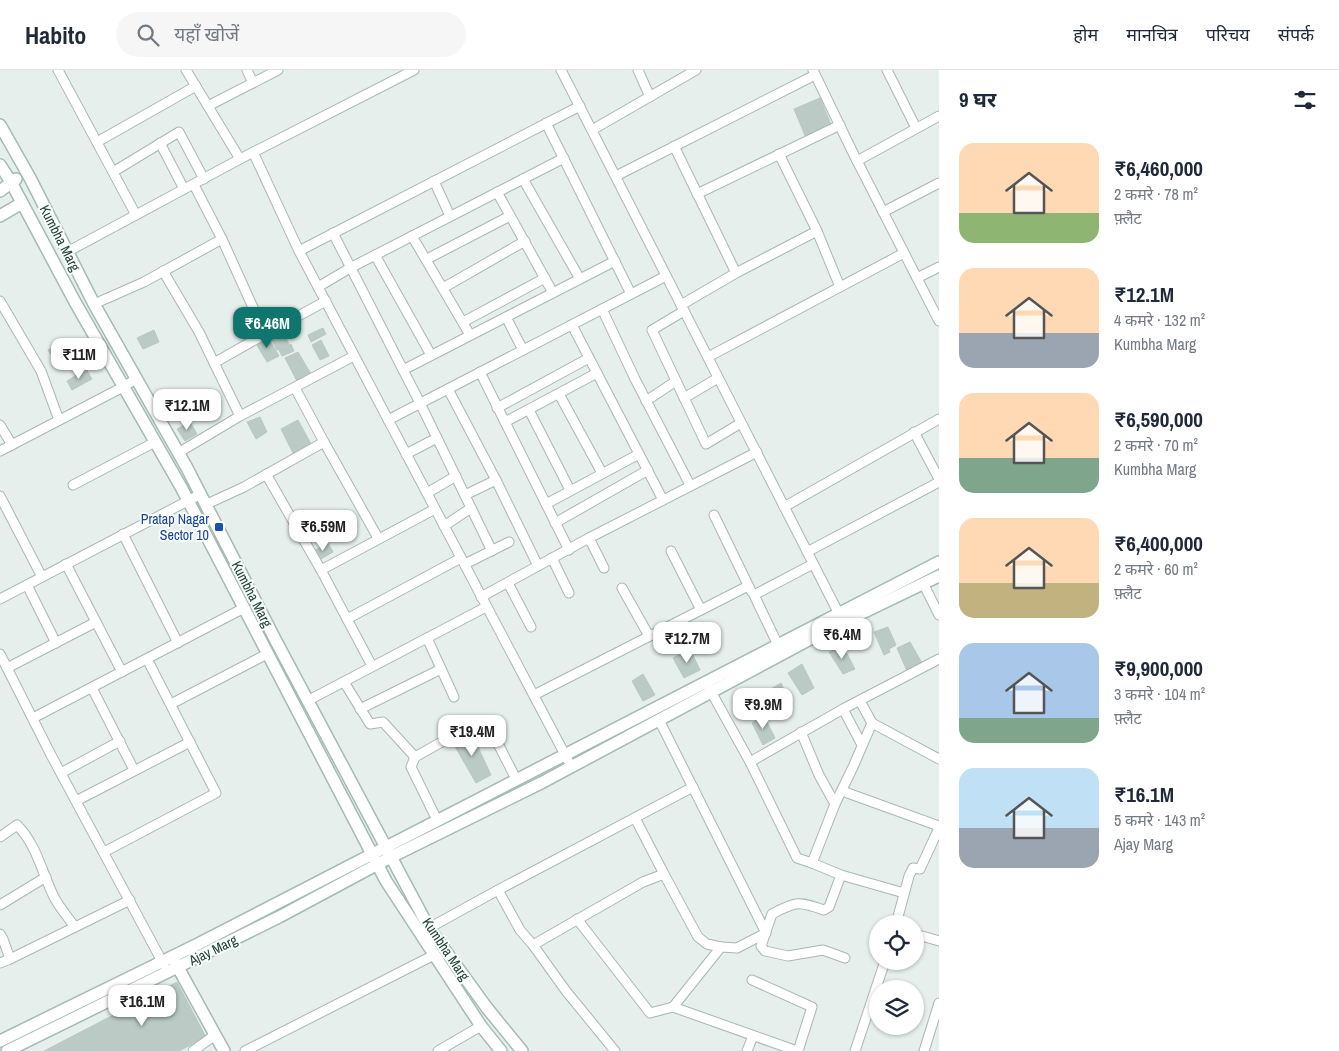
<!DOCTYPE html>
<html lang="hi">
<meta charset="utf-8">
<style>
body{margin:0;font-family:"Archivo Narrow","Noto Sans Devanagari",sans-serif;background:#f6f6f7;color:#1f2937;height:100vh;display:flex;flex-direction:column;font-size:19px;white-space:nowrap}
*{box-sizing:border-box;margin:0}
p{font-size:16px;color:#747a83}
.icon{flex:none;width:28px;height:28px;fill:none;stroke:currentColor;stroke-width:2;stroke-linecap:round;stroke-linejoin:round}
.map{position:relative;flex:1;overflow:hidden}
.details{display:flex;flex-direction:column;background:#fff;width:400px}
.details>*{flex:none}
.fabs{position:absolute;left:869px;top:845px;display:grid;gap:10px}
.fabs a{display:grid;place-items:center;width:55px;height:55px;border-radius:50%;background:#fff;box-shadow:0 1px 4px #0004;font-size:25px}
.price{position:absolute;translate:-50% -42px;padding:0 11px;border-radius:10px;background:#fff;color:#222;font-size:16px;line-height:32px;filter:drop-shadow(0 1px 2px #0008)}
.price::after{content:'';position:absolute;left:50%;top:30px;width:15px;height:11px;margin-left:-8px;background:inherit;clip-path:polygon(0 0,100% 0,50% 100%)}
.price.selected{background:#0f766e;color:#fff}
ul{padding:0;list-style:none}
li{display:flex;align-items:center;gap:15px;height:125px;padding:0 20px}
li span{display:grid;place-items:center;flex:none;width:140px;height:100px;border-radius:15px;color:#555}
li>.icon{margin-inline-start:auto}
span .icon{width:60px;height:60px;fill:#fffc;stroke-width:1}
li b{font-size:21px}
h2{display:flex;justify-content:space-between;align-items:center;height:60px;padding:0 20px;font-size:21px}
header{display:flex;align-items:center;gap:30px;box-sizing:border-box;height:70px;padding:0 25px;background:#fff;border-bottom:1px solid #e0e1e3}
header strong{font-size:24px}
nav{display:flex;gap:28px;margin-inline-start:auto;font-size:18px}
.search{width:350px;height:45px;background:#f6f6f7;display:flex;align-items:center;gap:12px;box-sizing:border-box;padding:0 18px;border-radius:28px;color:#747a83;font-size:19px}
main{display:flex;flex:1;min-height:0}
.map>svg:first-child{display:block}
.building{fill:#bbcac4;stroke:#b8c9c2}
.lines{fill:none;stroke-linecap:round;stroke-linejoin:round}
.street-casing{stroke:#a8b8b2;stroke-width:11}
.secondary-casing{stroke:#a4bbb3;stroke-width:14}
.street{stroke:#fff;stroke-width:9}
.secondary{stroke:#fff;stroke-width:11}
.transit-dot{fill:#1a4fb4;stroke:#f7fbf9;stroke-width:2}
.labels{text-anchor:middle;stroke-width:4;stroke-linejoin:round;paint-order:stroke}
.street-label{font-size:14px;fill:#24423a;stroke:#f7fbf9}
.transit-label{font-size:14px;fill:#164399;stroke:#f7fbf9;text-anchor:end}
</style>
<header>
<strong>Habito</strong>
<div class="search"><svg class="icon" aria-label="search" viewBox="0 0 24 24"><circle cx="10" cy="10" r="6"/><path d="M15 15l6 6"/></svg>यहाँ खोजें</div>
<nav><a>होम</a><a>मानचित्र</a><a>परिचय</a><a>संपर्क</a></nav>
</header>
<main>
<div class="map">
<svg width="939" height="981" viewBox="0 0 939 981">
<rect width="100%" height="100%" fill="#e6efeb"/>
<g class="building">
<polygon points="820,28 832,57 806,68 794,39"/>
<polygon points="280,257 289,274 277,280 269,264"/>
<polygon points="323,258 326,264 311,272 308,265"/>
<polygon points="154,260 159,272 143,279 137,268"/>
<polygon points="267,265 279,286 267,292 255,272"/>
<polygon points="71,268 76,278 54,289 48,280"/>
<polygon points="321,270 329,286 320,290 312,275"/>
<polygon points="291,274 294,281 282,286 279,280"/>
<polygon points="298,282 311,304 298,313 285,288"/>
<polygon points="86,299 92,309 72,320 67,311"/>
<polygon points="260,347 267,362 256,369 247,352"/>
<polygon points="298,350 311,374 293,383 281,359"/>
<polygon points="190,352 197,364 185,371 177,359"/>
<polygon points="328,473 333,482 319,490 314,481"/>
<polygon points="888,557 896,575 889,579 890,582 884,585 874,562"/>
<polygon points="910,572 922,593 907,601 897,578"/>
<polygon points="843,576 855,599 843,604 829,582"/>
<polygon points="690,579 700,600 684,608 673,588"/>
<polygon points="802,594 814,618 802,625 788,603"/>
<polygon points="643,604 655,625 643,631 632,611"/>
<polygon points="781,613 790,633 778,638 769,620"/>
<polygon points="765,620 775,639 762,645 753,626"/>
<polygon points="764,646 775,668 763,675 752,653"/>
<polygon points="471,662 491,705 476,713 453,673"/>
<polygon points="177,912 206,967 179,981 44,981"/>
</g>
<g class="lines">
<g class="street-casing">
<g id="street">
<polyline points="58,0 136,145"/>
<polyline points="186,0 240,89"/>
<polyline points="247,0 253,13"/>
<polyline points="561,0 839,544"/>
<polyline points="638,0 650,27"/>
<polyline points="813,0 854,85 939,251"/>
<polyline points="887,0 916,58"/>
<polyline points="208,36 278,0"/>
<polyline points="546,53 631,224"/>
<polyline points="592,60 696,0"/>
<polyline points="97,72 196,16"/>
<polyline points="160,73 184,119"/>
<polyline points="674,76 736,203"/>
<polyline points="253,82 299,181 571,696"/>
<polyline points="779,84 817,161 840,217"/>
<polyline points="857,91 939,46"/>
<polyline points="113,102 179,62 204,109"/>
<polyline points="616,106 815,5"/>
<polyline points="523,109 580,209"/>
<polyline points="434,111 450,146"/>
<polyline points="194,115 222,169"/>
<polyline points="497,122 553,223"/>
<polyline points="697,124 840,55"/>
<polyline points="883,142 939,113"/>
<polyline points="333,163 420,333 492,481"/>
<polyline points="412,166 470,265"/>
<polyline points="299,181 580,36"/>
<polyline points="67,182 240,89 414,0"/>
<polyline points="375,185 431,285"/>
<polyline points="427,189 510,146"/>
<polyline points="163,201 199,262 240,346 178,383"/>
<polyline points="917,208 939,197"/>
<polyline points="318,217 350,198 564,88"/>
<polyline points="443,218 525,171"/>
<polyline points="0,231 41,301 59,350"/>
<polyline points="94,234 144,212 222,169 265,264 326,231"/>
<polyline points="681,235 736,203 817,161"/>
<polyline points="602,239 635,309 690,415"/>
<polyline points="684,241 652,260 706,374 741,353"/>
<polyline points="506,247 523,280"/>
<polyline points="463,252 545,208"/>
<polyline points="572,255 663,430"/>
<polyline points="708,287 904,183"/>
<polyline points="214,293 265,264"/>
<polyline points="403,300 615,191"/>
<polyline points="480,302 569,480"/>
<polyline points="448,319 496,410 538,496"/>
<polyline points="559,324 602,403"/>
<polyline points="684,328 718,308"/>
<polyline points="646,331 676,311"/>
<polyline points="497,338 589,288"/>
<polyline points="529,340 570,420"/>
<polyline points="240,346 354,286"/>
<polyline points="388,350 666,206"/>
<polyline points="505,352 597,303"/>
<polyline points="0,355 12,375"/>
<polyline points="914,362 939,409"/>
<polyline points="324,372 378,468"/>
<polyline points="0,381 123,317 136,309"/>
<polyline points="406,384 437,368"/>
<polyline points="266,404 321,500 372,596"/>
<polyline points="73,415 155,372"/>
<polyline points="427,423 456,406"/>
<polyline points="465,425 496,410"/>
<polyline points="0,426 42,507"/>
<polyline points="207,434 244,417 324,372 295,318"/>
<polyline points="546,434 639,384"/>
<polyline points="784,437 939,349"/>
<polyline points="714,445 751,521"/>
<polyline points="555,453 648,400"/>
<polyline points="444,456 471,438"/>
<polyline points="123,464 178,573"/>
<polyline points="589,468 604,498"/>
<polyline points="671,481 701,540"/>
<polyline points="807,482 939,412"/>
<polyline points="552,488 569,523"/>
<polyline points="66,494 122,602"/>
<polyline points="465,494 509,472"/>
<polyline points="321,500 435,439"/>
<polyline points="508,513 531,557"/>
<polyline points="923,513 939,545"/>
<polyline points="27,515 56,573"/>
<polyline points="622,518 649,566"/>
<polyline points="481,527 589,468 757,382"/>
<polyline points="0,529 201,424"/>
<polyline points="347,549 461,488"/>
<polyline points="427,568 454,627"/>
<polyline points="778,575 754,525 813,494"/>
<polyline points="0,584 51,685 164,895"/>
<polyline points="7,598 96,552"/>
<polyline points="344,612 370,654 383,652 415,687"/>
<polyline points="92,618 134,700"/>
<polyline points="709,618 750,692 797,788 812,793 835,734 853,697 872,653 860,631"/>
<polyline points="534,625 748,516"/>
<polyline points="309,630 486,537"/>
<polyline points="171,634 267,584"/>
<polyline points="360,639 441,599"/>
<polyline points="843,639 862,675"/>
<polyline points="33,648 244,538"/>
<polyline points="659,650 766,863 737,878 721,877 673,937"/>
<polyline points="872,653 939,689"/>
<polyline points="801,662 819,705 835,734"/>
<polyline points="750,692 843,639 939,589"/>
<polyline points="61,703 120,671"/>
<polyline points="842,721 939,756"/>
<polyline points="76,731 190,672"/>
<polyline points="635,748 664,804"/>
<polyline points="437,750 411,697 415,687 477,652 484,653 489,656 516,709"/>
<path d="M0,767L17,755C37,775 42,803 54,827C59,837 68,847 74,856"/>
<polyline points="104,782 216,723 147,589"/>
<path d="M812,793L841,805L829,837L824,840C799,831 796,831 772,844L761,876L765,881L788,886L823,880L845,888"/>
<polyline points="841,805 904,823"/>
<polyline points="498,820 693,717"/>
<polyline points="0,835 46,807"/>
<polyline points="577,849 650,943 673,937 797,981"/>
<polyline points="896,854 909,806 913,798 920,799 939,758"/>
<polyline points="429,858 498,820 520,860 533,875 643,812 664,804 698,867 707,874 721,877"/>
<polyline points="0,864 3,869 10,889 0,893"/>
<polyline points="915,864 939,871"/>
<polyline points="533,875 566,921 615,981"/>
<polyline points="10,889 130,830"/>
<polyline points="752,910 812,937 798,981"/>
<polyline points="193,981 215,965"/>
<polyline points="245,981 434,885"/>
<polyline points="438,981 481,956"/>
<polyline points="747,981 753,966"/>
<polyline points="855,981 885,891"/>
<polyline points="924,981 939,933"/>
</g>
</g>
<g class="secondary-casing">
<g id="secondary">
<polyline points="0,55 30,108 94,234 187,398 277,573 429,858 487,938 522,981"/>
<polyline points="0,95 11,112 75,232 181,417 386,811 481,956 501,981"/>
<polyline points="0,121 16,109"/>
<polyline points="0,146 22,133"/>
<polyline points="175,892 224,981"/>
<polyline points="0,971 196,875 939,492"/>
<polyline points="7,981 279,847 391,787 541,713 829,559 939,506"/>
</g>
</g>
<use href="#street" class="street"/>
<use href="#secondary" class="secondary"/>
</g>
<rect class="transit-dot" x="214" y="452" width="10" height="10" rx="2.5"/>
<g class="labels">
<g class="street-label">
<text transform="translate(60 168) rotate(63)" y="5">Kumbha Marg</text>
<text transform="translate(252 524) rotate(63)" y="5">Kumbha Marg</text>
<text transform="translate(446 879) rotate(56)" y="5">Kumbha Marg</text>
<text transform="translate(213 880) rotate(-26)" y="5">Ajay Marg</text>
</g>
<g class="transit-label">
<text x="209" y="454">Pratap Nagar<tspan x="209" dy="16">Sector 10</tspan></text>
</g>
</g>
</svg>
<div class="fabs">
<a><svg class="icon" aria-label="locate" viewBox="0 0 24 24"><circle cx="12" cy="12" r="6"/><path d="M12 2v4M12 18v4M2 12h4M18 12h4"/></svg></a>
<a><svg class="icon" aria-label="layers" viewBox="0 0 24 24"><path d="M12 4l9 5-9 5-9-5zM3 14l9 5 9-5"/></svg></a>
</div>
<b class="price selected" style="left:267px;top:279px">₹6.46M</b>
<b class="price" style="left:79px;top:310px">₹11M</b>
<b class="price" style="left:187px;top:361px">₹12.1M</b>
<b class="price" style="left:323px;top:482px">₹6.59M</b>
<b class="price" style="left:842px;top:590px">₹6.4M</b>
<b class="price" style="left:687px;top:594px">₹12.7M</b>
<b class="price" style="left:763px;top:660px">₹9.9M</b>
<b class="price" style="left:472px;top:687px">₹19.4M</b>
<b class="price" style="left:142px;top:957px">₹16.1M</b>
</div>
<section class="details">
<h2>9 घर<svg class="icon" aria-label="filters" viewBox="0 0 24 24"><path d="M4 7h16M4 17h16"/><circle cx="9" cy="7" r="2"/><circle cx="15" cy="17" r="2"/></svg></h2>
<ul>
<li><span style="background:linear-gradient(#ffd9b3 70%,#8fb573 0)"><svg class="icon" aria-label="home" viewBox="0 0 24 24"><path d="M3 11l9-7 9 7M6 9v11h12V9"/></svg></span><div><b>₹6,460,000</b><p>2 कमरे · 78 m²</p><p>फ़्लैट</p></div></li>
<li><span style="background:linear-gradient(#ffd9b3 65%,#9aa5b1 0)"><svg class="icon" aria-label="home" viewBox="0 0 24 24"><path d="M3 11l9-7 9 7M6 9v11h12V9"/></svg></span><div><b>₹12.1M</b><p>4 कमरे · 132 m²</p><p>Kumbha Marg</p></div></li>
<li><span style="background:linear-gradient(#ffd9b3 65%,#7fa58c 0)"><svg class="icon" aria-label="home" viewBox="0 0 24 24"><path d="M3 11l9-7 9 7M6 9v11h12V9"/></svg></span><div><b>₹6,590,000</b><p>2 कमरे · 70 m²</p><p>Kumbha Marg</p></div></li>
<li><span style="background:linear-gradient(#ffd9b3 65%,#c2b280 0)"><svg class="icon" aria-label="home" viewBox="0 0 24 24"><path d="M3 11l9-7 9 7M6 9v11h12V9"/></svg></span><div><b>₹6,400,000</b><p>2 कमरे · 60 m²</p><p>फ़्लैट</p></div></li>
<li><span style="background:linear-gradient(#a9c7e8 75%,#7fa58c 0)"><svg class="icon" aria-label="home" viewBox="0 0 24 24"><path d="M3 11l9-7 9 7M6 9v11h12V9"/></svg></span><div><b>₹9,900,000</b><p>3 कमरे · 104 m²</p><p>फ़्लैट</p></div></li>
<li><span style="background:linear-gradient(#bfe0f5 60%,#9aa5b1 0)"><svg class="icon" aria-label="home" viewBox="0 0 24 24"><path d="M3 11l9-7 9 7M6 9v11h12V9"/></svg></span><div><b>₹16.1M</b><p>5 कमरे · 143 m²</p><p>Ajay Marg</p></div></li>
</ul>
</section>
</main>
